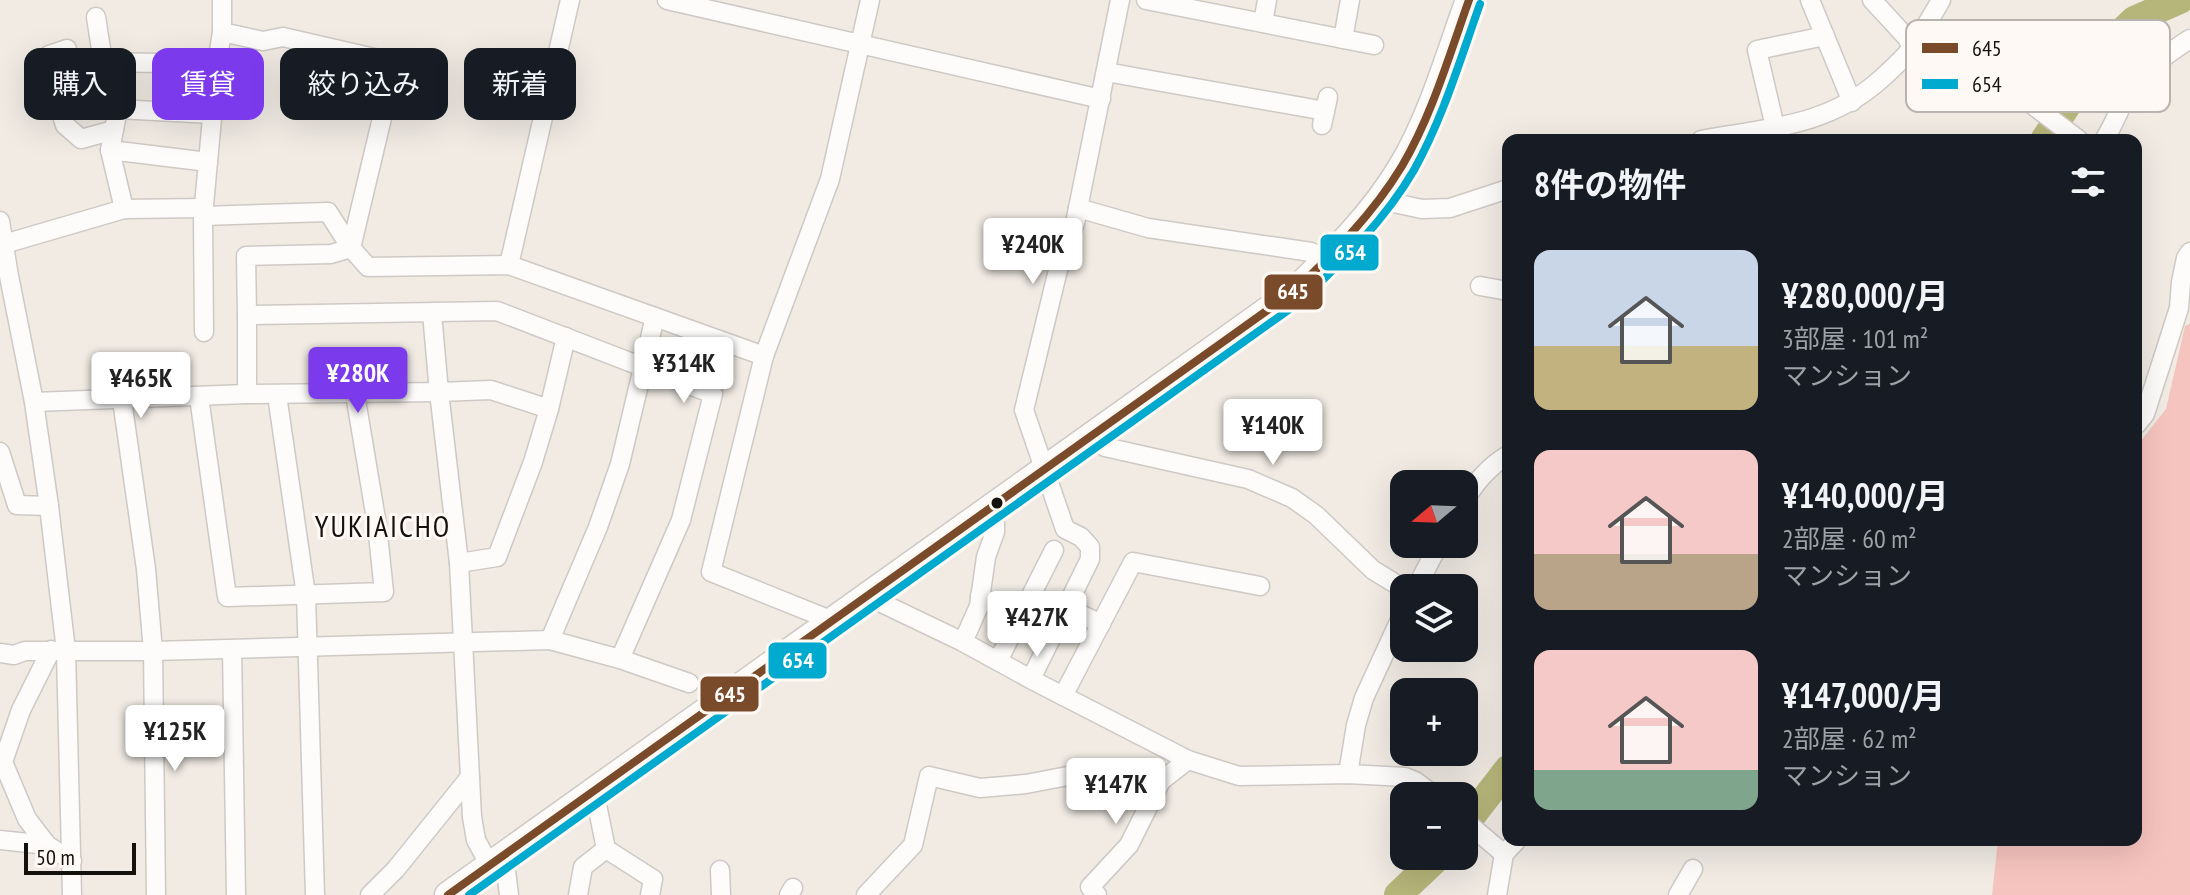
<!DOCTYPE html>
<html lang="ja">
<meta charset="utf-8">
<style>
body{margin:0;font-family:"PT Sans Narrow","Noto Sans JP",sans-serif;background:#242831;color:#f1f3f6;height:100vh;display:flex;flex-direction:column;font-size:30px;white-space:nowrap}
*{box-sizing:border-box;margin:0}
p{font-size:26px;color:#9ea1a6}
.icon{flex:none;width:44px;height:44px;fill:none;stroke:currentColor;stroke-width:2;stroke-linecap:round;stroke-linejoin:round}
.map{position:relative;flex:1;overflow:hidden}
.sheet{position:absolute;left:1502px;top:134px;width:640px;height:712px;display:flex;flex-direction:column;background:#171b24;border-radius:16px;box-shadow:0 8px 32px #0002}
.sheet>*{flex:none}
.hud{position:absolute;left:24px;top:48px;width:760px;height:72px;display:flex;gap:16px}
.needle{width:52px;rotate:251deg}
.buttons{position:absolute;left:1390px;top:470px;display:grid;gap:16px}
.buttons a{display:grid;place-items:center;width:88px;height:88px;border-radius:16px;background:#171b24;box-shadow:0 8px 32px #0002;font-size:40px}
.scale{position:absolute;left:24px;bottom:20px;width:112px;box-sizing:border-box;padding-left:8px;border:4px solid #15110d;border-top:0;font-size:22px;line-height:28px;white-space:nowrap;color:#15110d;-webkit-text-stroke:6px #fef9f4;paint-order:stroke}
.price{position:absolute;translate:-50% -68px;padding:0 18px;border-radius:8px;background:#fff;color:#222;font-size:26px;line-height:52px;filter:drop-shadow(0 2px 4px #0008)}
.price::after{content:'';position:absolute;left:50%;top:48px;width:24px;height:18px;margin-left:-12px;background:inherit;clip-path:polygon(0 0,100% 0,50% 100%)}
.price.current{background:#7c3aed;color:#fff}
ul{padding:0;list-style:none}
li{display:flex;align-items:center;gap:24px;height:200px;padding:0 32px}
li span{display:grid;place-items:center;flex:none;width:224px;height:160px;border-radius:16px;color:#555}
li>.icon{margin-inline-start:auto}
span .icon{width:96px;height:96px;fill:#fffc;stroke-width:1}
li b{font-size:34px}
h2{display:flex;justify-content:space-between;align-items:center;height:96px;padding:0 32px;font-size:34px}
.tag{padding:0 28px;border-radius:16px;background:#171b24;box-shadow:0 8px 32px #0002;font-size:28px;line-height:72px}
.tag.current{background:#7c3aed;color:#fff}
.map>svg:first-child{display:block}
.green{fill:#f6c4be}
.lines{fill:none;stroke-linecap:round;stroke-linejoin:round}
.river{stroke:#b7b67a;stroke-width:28}
.street-casing{stroke:#cec9c4;stroke-width:21}
.secondary-casing{stroke:#cec9c4;stroke-width:29}
.street{stroke:#fdfcfb;stroke-width:18}
.secondary{stroke:#fdfcfb;stroke-width:26}
.bus-1-casing{stroke:#fef9f4;stroke-width:14}
.bus-2-casing{stroke:#fef9f4;stroke-width:14}
.bus-1{stroke:#7a4b2a;stroke-width:8}
.bus-2{stroke:#00a9ce;stroke-width:8}
.bus-dot{fill:#15110d;stroke:#fef9f4;stroke-width:3}
.labels{text-anchor:middle;stroke-width:6;stroke-linejoin:round;paint-order:stroke}
.neighbourhood-label{font-size:30px;letter-spacing:2px;fill:#15110d;stroke:#fef9f4}
.key{fill:#fef9f4;stroke:#b8b3af;stroke-width:2}
.key-label{font-size:22px;fill:#15110d}
.line-badge{stroke:#fef9f4;stroke-width:3}
.badge-label{font-size:22px;text-anchor:middle;font-weight:bold;fill:#fff}
</style>
<div class="map">
<svg width="2190" height="895" viewBox="0 0 2190 895">
<rect width="100%" height="100%" fill="#f1ebe4"/>
<polygon class="green" points="2190,324 2190,895 1992,895 1998,840 2136,840 2136,447 2166,409 2185,326"/>
<g class="lines">
<g class="river">
<polyline points="2044,140 2107,46 2134,20 2180,0"/>
<polyline points="1464,826 1508,769"/>
<polyline points="1398,895 1439,856"/>
</g>
<g class="street-casing">
<g id="street">
<polyline points="667,0 1101,99"/>
<polyline points="1146,0 1374,45"/>
<polyline points="1810,0 1852,102"/>
<polyline points="1872,0 1908,39 1911,49"/>
<polyline points="96,17 103,62 217,64"/>
<polyline points="1263,23 1267,0"/>
<polyline points="222,32 263,41 283,37 383,60 389,66 392,76 351,248 331,254 246,256 247,315"/>
<polyline points="1343,39 1350,0"/>
<polyline points="67,49 49,55 44,60 65,125 81,139 114,130"/>
<polyline points="118,62 118,109 110,150 124,209"/>
<polyline points="1106,72 1325,111"/>
<polyline points="2026,100 2079,140"/>
<polyline points="118,109 212,114"/>
<polyline points="1322,125 1328,97"/>
<polyline points="1775,127 1757,50 1825,36"/>
<path d="M1701,140C1768,128 1829,126 1881,79C1892,69 1903,59 1912,48C1922,32 1932,16 1941,0"/>
<path d="M2104,140C2116,122 2122,100 2134,83C2142,72 2177,47 2190,39"/>
<polyline points="110,150 208,162"/>
<polyline points="1380,200 1422,209 1450,208 1508,189"/>
<polyline points="1078,208 1148,228 1311,252 1327,259"/>
<polyline points="203,216 328,212 351,248 368,267 509,265 764,356"/>
<polyline points="0,221 9,276 34,402 49,506 66,651 72,895"/>
<polyline points="4,244 124,209 204,208"/>
<polyline points="509,265 570,0"/>
<polyline points="1480,286 1508,291"/>
<polyline points="432,313 439,392 459,563 472,817 476,840 489,864"/>
<polyline points="204,332 203,216 217,64 222,32 222,0"/>
<polyline points="247,394 247,315 497,311 713,394 681,520 620,659"/>
<polyline points="277,395 306,595 315,895"/>
<polyline points="199,397 227,597 384,592 377,525 355,394"/>
<polyline points="122,400 146,569 153,651 156,895"/>
<polyline points="34,402 247,394 439,392 491,390 549,409"/>
<polyline points="2136,425 2145,414 2179,308 2181,282 2186,258 2190,252"/>
<polyline points="1091,435 1105,447 1248,479 1292,498 1316,515 1373,570 1404,589"/>
<polyline points="0,452 17,505 49,506"/>
<path d="M1464,501C1476,482 1488,467 1508,455"/>
<polyline points="459,563 497,557 533,462 549,409 566,337"/>
<polyline points="1416,588 1439,544"/>
<polyline points="867,596 963,642 1036,682 1188,760 1239,776 1348,774 1405,777 1415,781 1435,796"/>
<polyline points="980,596 1019,618"/>
<polyline points="1066,607 1101,624"/>
<polyline points="833,621 711,572 764,356 830,179 870,0"/>
<polyline points="550,640 598,527 620,464 655,317"/>
<polyline points="963,642 979,606 986,557 995,532 995,504"/>
<polyline points="232,649 236,895"/>
<polyline points="51,650 21,710 3,762 27,819 47,845 72,861"/>
<polyline points="0,653 14,655 25,651 153,651 550,640 620,659 689,683"/>
<polyline points="998,661 1054,550"/>
<polyline points="1031,679 1090,559 1090,547 1081,537 1065,529 1024,410 1058,270 1075,223 1120,0"/>
<polyline points="1063,696 1133,562 1260,586"/>
<polyline points="1348,774 1356,725 1364,698 1404,611"/>
<polyline points="594,790 606,849 653,879 650,895"/>
<polyline points="1464,820 1504,854"/>
<polyline points="0,840 47,845"/>
<polyline points="504,854 509,895"/>
<polyline points="720,870 721,895"/>
<polyline points="370,895 396,869 470,777"/>
<polyline points="578,895 583,867 606,849"/>
<polyline points="789,895 793,888"/>
<polyline points="866,895 913,845 929,776 980,788 1026,784 1073,775 1111,785 1161,781"/>
<polyline points="1097,895 1090,887 1129,845 1161,781 1188,760"/>
<polyline points="1497,895 1504,854 1517,840"/>
<polyline points="1678,895 1693,869"/>
</g>
</g>
<g class="secondary-casing">
<path id="secondary" d="M448,895L1293,292C1334,253 1373,215 1402,166C1432,116 1449,54 1469,0"/>
</g>
<use href="#street" class="street"/>
<use href="#secondary" class="secondary"/>
<g class="bus-1-casing">
<path id="bus-1" d="M448,895L1293,292C1333,254 1373,214 1402,166C1432,115 1449,56 1469,0"/>
</g>
<g class="bus-2-casing">
<path id="bus-2" d="M469,895L1301,301C1343,261 1385,220 1414,170C1443,118 1460,60 1480,4"/>
</g>
<use href="#bus-1" class="bus-1"/>
<use href="#bus-2" class="bus-2"/>
</g>
<circle class="bus-dot" cx="997" cy="503" r="7"/>
<g class="labels">
<g class="neighbourhood-label">
<text x="383" y="537">YUKIAICHO</text>
</g>
</g>
<rect x="1906" y="20" width="264" height="92" rx="12" class="key"/>
<rect x="1922" y="43" width="36" height="10" fill="#7a4b2a"/>
<rect x="1922" y="79" width="36" height="10" fill="#00a9ce"/>
<g class="key-label">
<text x="1972" y="56">645</text>
<text x="1972" y="92">654</text>
</g>
<g class="line-badge">
<rect x="1319" y="233" width="61" height="39" rx="8" fill="#00a9ce"/>
<rect x="1263" y="273" width="61" height="38" rx="8" fill="#7a4b2a"/>
<rect x="767" y="641" width="61" height="39" rx="8" fill="#00a9ce"/>
<rect x="699" y="675" width="61" height="38" rx="8" fill="#7a4b2a"/>
</g>
<g class="badge-label">
<text x="1350" y="260">654</text>
<text x="1293" y="299">645</text>
<text x="798" y="668">654</text>
<text x="730" y="702">645</text>
</g>
</svg>
<div class="buttons">
<a><svg class="needle" viewBox="-14 -14 28 28"><path d="M0-13l5 13h-10z" fill="#e53935"/><path d="M0 13l5-13h-10z" fill="#9ea1a6"/></svg></a>
<a><svg class="icon" aria-label="layers" viewBox="0 0 24 24"><path d="M12 4l9 5-9 5-9-5zM3 14l9 5 9-5"/></svg></a>
<a>+</a>
<a>−</a>
</div>
<div class="scale">50 m</div>
<b class="price" style="left:1033px;top:286px">¥240K</b>
<b class="price" style="left:684px;top:405px">¥314K</b>
<b class="price current" style="left:358px;top:415px">¥280K</b>
<b class="price" style="left:141px;top:420px">¥465K</b>
<b class="price" style="left:1273px;top:467px">¥140K</b>
<b class="price" style="left:1037px;top:659px">¥427K</b>
<b class="price" style="left:175px;top:773px">¥125K</b>
<b class="price" style="left:1116px;top:826px">¥147K</b>
<div class="hud">
<a class="tag">購入</a>
<a class="tag current">賃貸</a>
<a class="tag">絞り込み</a>
<a class="tag">新着</a>
</div>
<section class="sheet">
<h2>8件の物件<svg class="icon" aria-label="filters" viewBox="0 0 24 24"><path d="M4 7h16M4 17h16"/><circle cx="9" cy="7" r="2"/><circle cx="15" cy="17" r="2"/></svg></h2>
<ul>
<li><span style="background:linear-gradient(#c9d6e8 60%,#c2b280 0)"><svg class="icon" aria-label="home" viewBox="0 0 24 24"><path d="M3 11l9-7 9 7M6 9v11h12V9"/></svg></span><div><b>¥280,000/月</b><p>3部屋 · 101 m²</p><p>マンション</p></div></li>
<li><span style="background:linear-gradient(#f6c9c9 65%,#b9a48a 0)"><svg class="icon" aria-label="home" viewBox="0 0 24 24"><path d="M3 11l9-7 9 7M6 9v11h12V9"/></svg></span><div><b>¥140,000/月</b><p>2部屋 · 60 m²</p><p>マンション</p></div></li>
<li><span style="background:linear-gradient(#f6c9c9 75%,#7fa58c 0)"><svg class="icon" aria-label="home" viewBox="0 0 24 24"><path d="M3 11l9-7 9 7M6 9v11h12V9"/></svg></span><div><b>¥147,000/月</b><p>2部屋 · 62 m²</p><p>マンション</p></div></li>
</ul>
</section>
</div>
